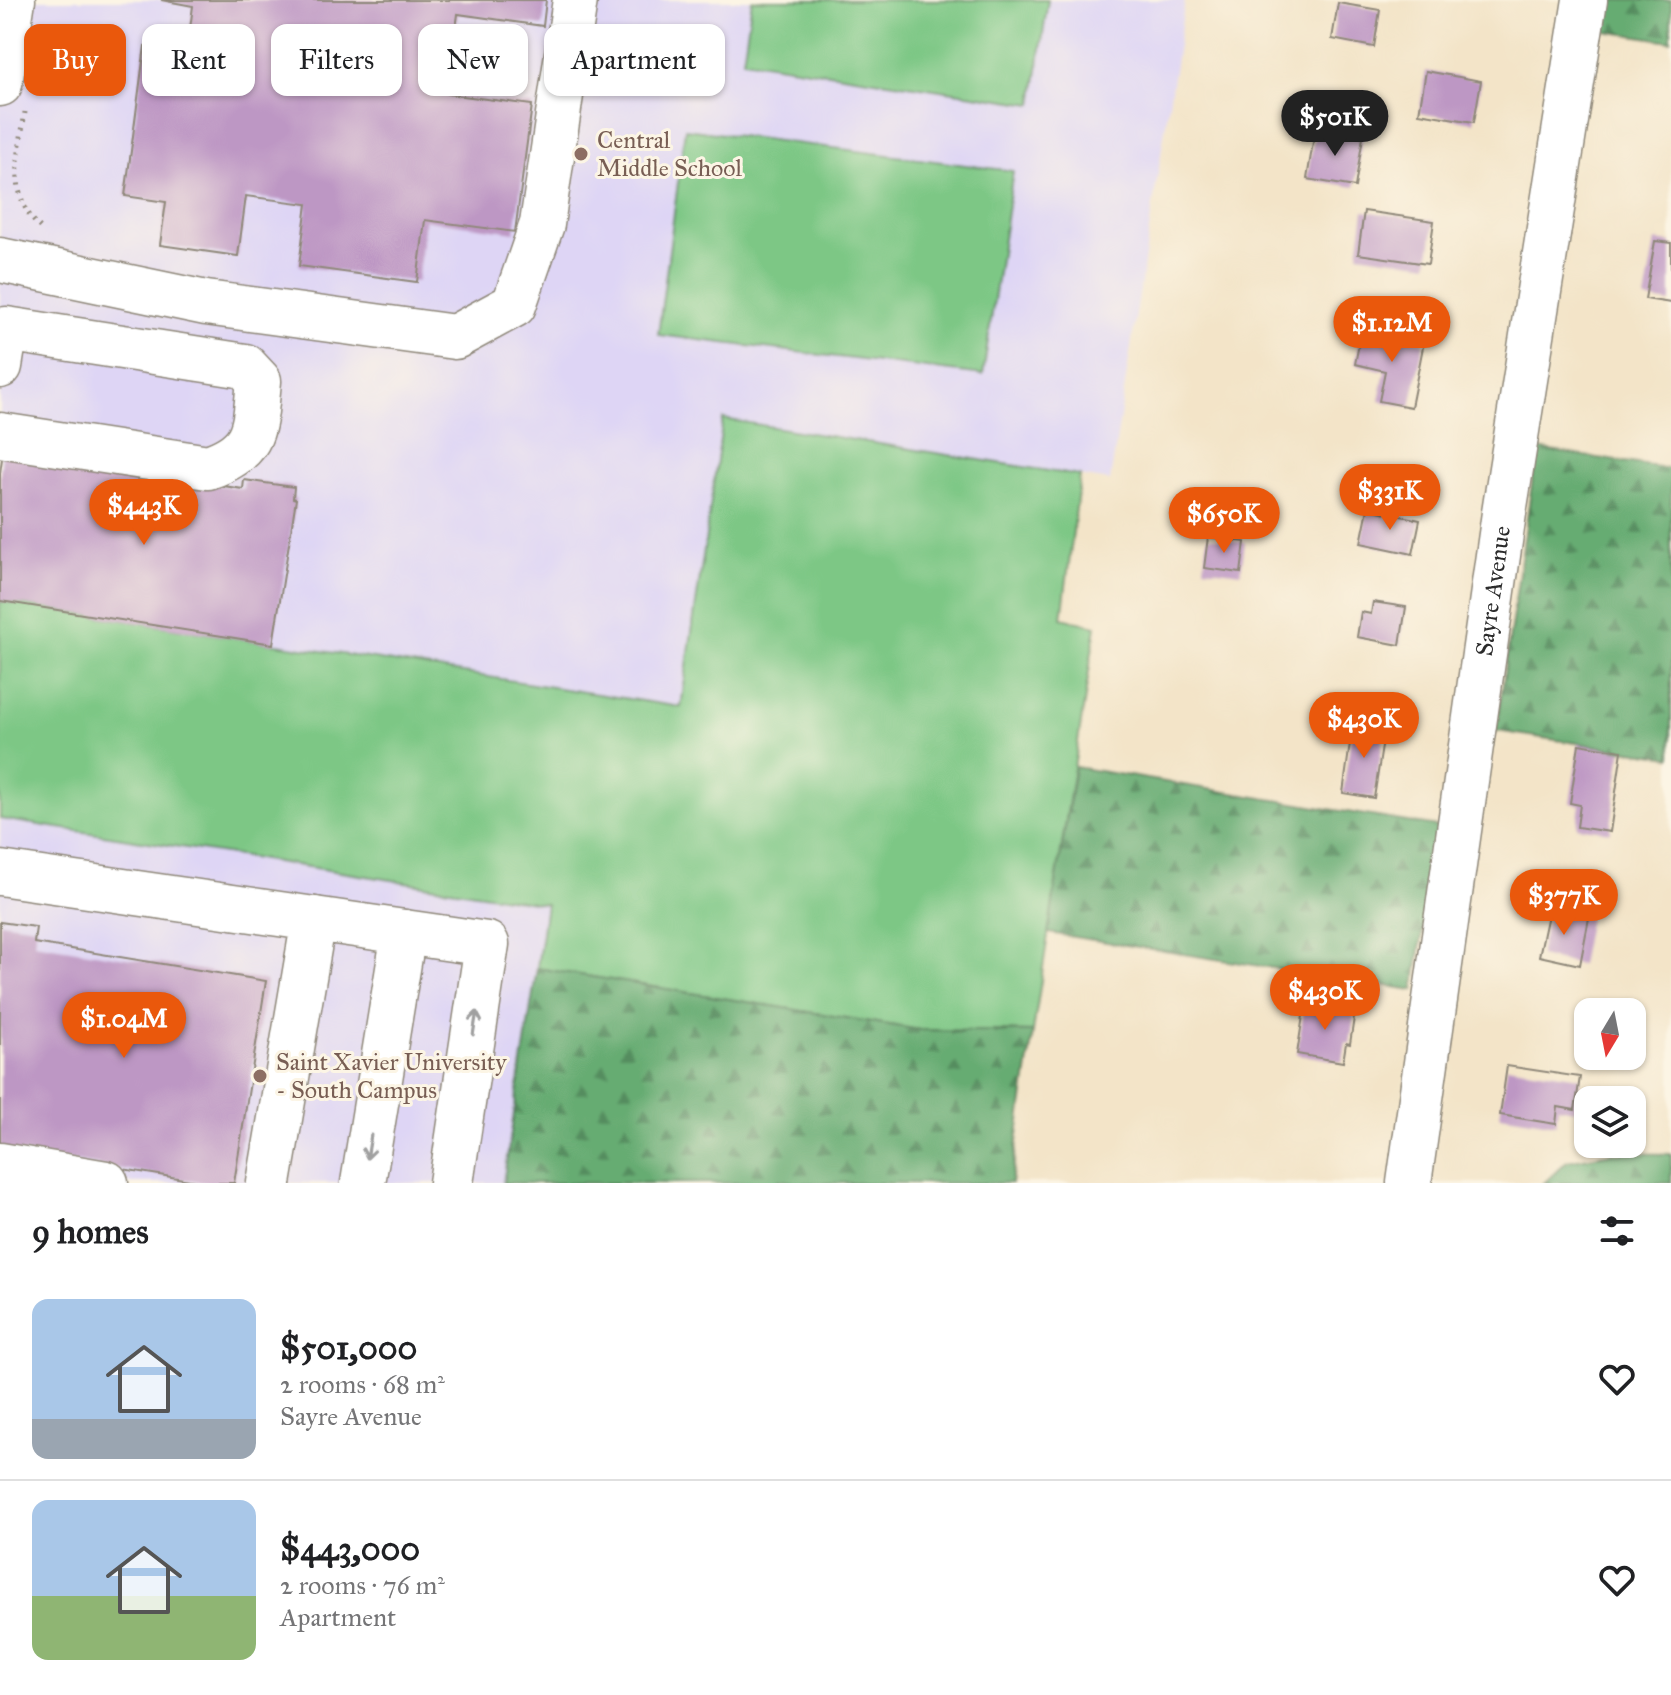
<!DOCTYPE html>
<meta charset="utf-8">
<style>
body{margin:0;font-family:"IM FELL Great Primer",serif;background:#f2f2f2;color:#202124;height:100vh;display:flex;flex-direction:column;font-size:30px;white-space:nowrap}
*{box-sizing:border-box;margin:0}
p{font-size:26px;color:#757577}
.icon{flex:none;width:44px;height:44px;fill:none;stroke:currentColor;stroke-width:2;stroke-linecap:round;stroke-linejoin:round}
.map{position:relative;height:1183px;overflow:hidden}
.side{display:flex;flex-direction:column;background:#fff;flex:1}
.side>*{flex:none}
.guide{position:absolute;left:24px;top:24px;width:800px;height:72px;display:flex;gap:16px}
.needle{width:52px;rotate:190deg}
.tools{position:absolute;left:1574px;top:998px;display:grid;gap:16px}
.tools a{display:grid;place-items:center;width:72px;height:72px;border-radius:16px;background:#fff;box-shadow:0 2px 6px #0004;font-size:40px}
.price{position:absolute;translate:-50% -68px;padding:0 18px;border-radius:28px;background:#ea580c;color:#fff;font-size:26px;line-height:52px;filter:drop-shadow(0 2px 4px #0008)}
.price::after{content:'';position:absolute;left:50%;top:48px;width:24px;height:18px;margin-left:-12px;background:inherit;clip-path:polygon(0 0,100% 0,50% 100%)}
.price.selected{background:#222;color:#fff}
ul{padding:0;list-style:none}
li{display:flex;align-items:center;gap:24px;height:200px;padding:0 32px}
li+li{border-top:2px solid #e0e0e0}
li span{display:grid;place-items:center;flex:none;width:224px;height:160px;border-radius:16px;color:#555}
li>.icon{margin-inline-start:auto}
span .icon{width:96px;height:96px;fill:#fffc;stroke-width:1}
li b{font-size:34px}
h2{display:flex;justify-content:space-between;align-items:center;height:96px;padding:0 32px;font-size:34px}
.pill{padding:0 28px;border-radius:16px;background:#fff;box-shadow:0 2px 6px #0004;font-size:28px;line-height:72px}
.pill.selected{background:#ea580c;color:#fff}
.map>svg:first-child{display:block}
.built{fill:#ded5f5}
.grass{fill:#7dc785;stroke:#547958;stroke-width:2}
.forest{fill:url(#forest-firs);stroke:#486c4e;stroke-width:2}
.building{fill:#bd97c4}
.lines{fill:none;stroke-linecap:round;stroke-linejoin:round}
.minor-casing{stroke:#8f887a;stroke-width:47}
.path{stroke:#8f887a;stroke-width:5;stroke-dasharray:2 6;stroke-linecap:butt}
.minor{stroke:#fff;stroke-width:44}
.oneway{stroke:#a0a0a0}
.education-dot{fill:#8d6e63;stroke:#fcf5e5;stroke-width:3}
.labels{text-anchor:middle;stroke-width:6;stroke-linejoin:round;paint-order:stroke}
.education-label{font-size:24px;fill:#785e54;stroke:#fcf5e5;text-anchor:start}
.street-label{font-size:24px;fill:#2b2b2b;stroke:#fcf5e5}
</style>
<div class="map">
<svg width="1671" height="1183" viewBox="0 0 1671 1183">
<defs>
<pattern id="forest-firs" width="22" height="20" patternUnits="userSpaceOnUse" patternTransform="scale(2)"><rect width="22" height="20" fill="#66ac72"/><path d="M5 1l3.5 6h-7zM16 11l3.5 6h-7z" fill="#548c5e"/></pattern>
</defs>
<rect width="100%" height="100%" fill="#fcf5e5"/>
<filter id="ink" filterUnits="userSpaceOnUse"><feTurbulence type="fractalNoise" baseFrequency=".0125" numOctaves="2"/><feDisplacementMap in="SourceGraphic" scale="16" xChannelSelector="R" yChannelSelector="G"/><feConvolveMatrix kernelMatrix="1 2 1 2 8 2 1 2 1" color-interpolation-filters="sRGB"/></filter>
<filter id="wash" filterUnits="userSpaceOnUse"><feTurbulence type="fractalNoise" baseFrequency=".006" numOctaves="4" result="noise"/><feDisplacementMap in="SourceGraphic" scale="32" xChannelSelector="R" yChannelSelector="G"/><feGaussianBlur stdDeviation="1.8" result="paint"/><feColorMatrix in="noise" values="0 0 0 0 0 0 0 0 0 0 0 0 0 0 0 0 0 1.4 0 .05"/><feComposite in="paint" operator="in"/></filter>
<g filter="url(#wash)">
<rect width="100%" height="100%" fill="#f3e4c8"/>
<g class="built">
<polygon points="0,0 1185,0 1110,481 724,419 681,707 0,601"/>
<polygon points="0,819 546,904 503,1183 0,1183"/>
</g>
<g class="grass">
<polygon points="752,0 1048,0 1033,104 743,60"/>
<polygon points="685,129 1013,171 983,375 658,335"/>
<polygon points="723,419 1080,476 1062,618 1096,626 1033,1032 920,1030 537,968 546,904 0,819 0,601 681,707"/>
</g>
<g class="forest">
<polygon points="1609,0 1671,0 1671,41 1604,31"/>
<polygon points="1537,449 1671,469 1671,757 1496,731"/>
<polygon points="1075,767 1438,827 1414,990 1048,933"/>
<polygon points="537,968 920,1030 1033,1032 1011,1183 796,1183 779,1180 778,1183 503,1183"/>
<polygon points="1610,1153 1671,1154 1671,1183 1544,1183 1567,1161"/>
</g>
<g id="blocks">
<g class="building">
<polygon points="161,0 546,0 543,26 458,14 447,94 532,105 515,232 425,220 417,282 299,266 307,204 246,196 238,256 160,245 166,202 125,196 145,46 187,52 193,6"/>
<polygon points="1338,3 1380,10 1374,47 1332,39"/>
<polygon points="1426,71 1481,81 1474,122 1419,113"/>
<polygon points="1315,130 1363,137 1355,187 1307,179"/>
<polygon points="1364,211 1434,221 1428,264 1358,254"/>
<polygon points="1655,241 1671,243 1671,303 1645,299"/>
<polygon points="1362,329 1424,342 1411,407 1379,401 1385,371 1355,364"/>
<polygon points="3,451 243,489 244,480 294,487 293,498 296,499 273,644 0,601 0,473"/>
<polygon points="1368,509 1420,520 1413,554 1361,543"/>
<polygon points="1208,537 1245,542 1241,573 1204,568"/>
<polygon points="1373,602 1406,607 1400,645 1357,637 1361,612 1371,614"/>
<polygon points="1353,722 1385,727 1374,798 1343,793"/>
<polygon points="1579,744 1622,751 1610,832 1577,827 1580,805 1570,803"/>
<polygon points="1549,910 1589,918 1580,965 1539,956"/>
<polygon points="0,922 36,927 34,943 266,981 234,1183 208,1183 0,1149"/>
<polygon points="1305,1003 1355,1011 1350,1044 1346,1043 1343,1062 1297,1054"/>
<polygon points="1507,1066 1580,1077 1575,1110 1558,1107 1556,1124 1500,1115"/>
</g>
</g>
</g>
<g filter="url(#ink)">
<use href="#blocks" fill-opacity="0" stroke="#8f887a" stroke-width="2"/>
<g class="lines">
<g class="minor-casing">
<g id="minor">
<polyline points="0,84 13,0"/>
<polyline points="0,260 206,303 455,337 514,305 542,224 575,0"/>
<path d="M0,366L6,329L245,366L259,381C254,427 258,450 208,467L0,435"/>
<polyline points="0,873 314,919 269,1183"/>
<polyline points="314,919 487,944 451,1183"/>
<polyline points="0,1165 106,1183"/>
<polyline points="363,1183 404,932"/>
<path id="s1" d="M1409,1183L1504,513L1585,0"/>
</g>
</g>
<path class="path" d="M25,112C19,153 6,198 42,229"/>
<use href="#minor" class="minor"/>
</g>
<defs><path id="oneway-shaft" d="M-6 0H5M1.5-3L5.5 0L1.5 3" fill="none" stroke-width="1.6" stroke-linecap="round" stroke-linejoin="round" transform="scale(2)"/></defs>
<g class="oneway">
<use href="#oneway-shaft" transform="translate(475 1023) rotate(-81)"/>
<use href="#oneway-shaft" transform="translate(369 1147) rotate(99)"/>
</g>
</g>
<g class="education-dot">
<circle cx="581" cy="154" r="8"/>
<circle cx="260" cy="1076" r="8"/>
</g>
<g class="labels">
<g class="education-label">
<text x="597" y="148">Central<tspan x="597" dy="28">Middle School</tspan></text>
<text x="276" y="1070">Saint Xavier University<tspan x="276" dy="28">- South Campus</tspan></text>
</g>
<g class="street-label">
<text dy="8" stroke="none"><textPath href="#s1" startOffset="598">Sayre Avenue</textPath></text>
</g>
</g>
</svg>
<div class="tools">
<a><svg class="needle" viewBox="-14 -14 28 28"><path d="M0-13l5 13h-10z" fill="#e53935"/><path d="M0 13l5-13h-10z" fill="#757577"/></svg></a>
<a><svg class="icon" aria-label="layers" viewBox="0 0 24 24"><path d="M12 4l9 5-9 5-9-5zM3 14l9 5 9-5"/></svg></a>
</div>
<b class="price selected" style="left:1335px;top:158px">$501K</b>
<b class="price" style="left:1392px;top:364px">$1.12M</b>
<b class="price" style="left:1390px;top:532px">$331K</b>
<b class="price" style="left:144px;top:547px">$443K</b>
<b class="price" style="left:1224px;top:555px">$650K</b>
<b class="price" style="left:1364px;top:760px">$430K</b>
<b class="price" style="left:1564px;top:937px">$377K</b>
<b class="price" style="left:1325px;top:1032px">$430K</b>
<b class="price" style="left:124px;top:1060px">$1.04M</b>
<div class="guide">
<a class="pill selected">Buy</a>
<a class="pill">Rent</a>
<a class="pill">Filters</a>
<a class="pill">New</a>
<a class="pill">Apartment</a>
</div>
</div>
<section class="side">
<h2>9 homes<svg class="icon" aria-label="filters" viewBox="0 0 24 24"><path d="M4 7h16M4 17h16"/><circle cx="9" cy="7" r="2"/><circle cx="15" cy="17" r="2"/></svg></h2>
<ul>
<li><span style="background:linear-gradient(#a9c7e8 75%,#9aa5b1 0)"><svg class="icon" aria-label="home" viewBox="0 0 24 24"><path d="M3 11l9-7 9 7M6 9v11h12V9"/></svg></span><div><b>$501,000</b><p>2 rooms · 68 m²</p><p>Sayre Avenue</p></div><svg class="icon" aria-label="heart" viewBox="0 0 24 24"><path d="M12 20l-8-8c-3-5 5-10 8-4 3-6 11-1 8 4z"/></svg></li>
<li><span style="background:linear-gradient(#a9c7e8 60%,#8fb573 0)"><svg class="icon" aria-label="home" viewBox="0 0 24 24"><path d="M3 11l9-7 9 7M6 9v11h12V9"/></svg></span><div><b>$443,000</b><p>2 rooms · 76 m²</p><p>Apartment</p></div><svg class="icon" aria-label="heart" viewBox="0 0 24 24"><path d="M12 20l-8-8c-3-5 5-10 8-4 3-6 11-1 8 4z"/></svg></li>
</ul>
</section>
